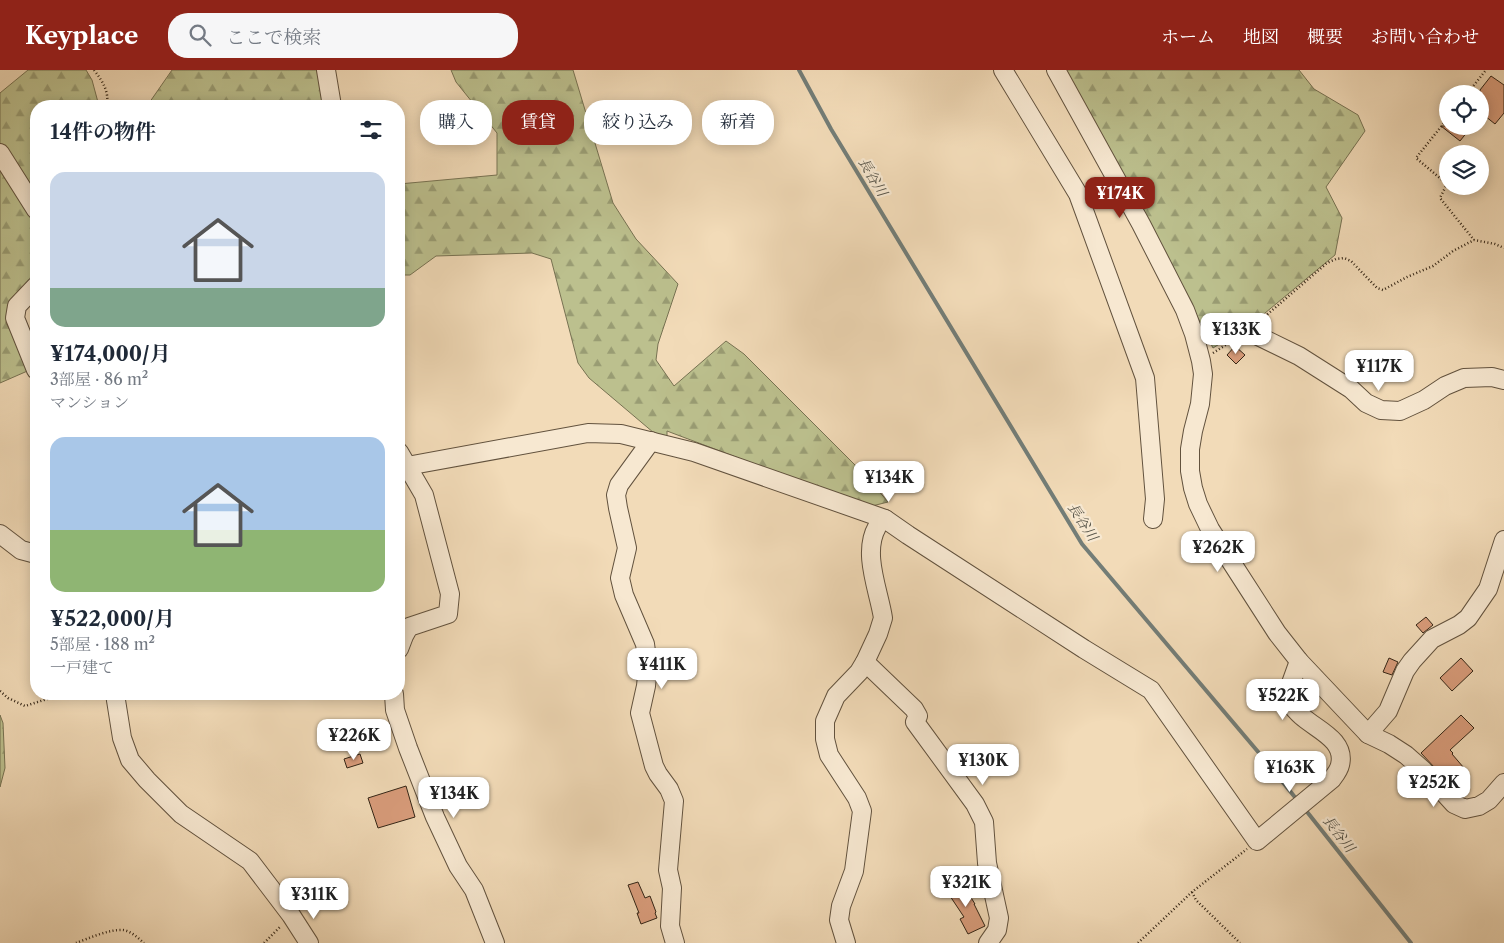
<!DOCTYPE html>
<html lang="ja">
<meta charset="utf-8">
<style>
body{margin:0;font-family:"Libre Caslon Text","Noto Serif JP",serif;background:#f6f6f7;color:#1f2937;height:100vh;display:flex;flex-direction:column;font-size:19px;white-space:nowrap}
*{box-sizing:border-box;margin:0}
p{font-size:16px;color:#747a83}
.icon{flex:none;width:28px;height:28px;fill:none;stroke:currentColor;stroke-width:2;stroke-linecap:round;stroke-linejoin:round}
.map{position:relative;flex:1;overflow:hidden}
.drawer{position:absolute;left:30px;top:30px;width:375px;height:600px;display:flex;flex-direction:column;background:#fff;border-radius:20px;box-shadow:0 2px 12px #0003}
.drawer>*{flex:none}
.top-card{position:absolute;left:420px;top:30px;width:475px;height:45px;display:flex;gap:10px}
.controls{position:absolute;left:1439px;top:15px;display:grid;gap:10px}
.controls a{display:grid;place-items:center;width:50px;height:50px;border-radius:50%;background:#fff;box-shadow:0 2px 12px #0003;font-size:25px}
.price{position:absolute;translate:-50% -42px;padding:0 11px;border-radius:10px;background:#fff;color:#222;font-size:16px;line-height:32px;filter:drop-shadow(0 1px 2px #0008)}
.price::after{content:'';position:absolute;left:50%;top:30px;width:15px;height:11px;margin-left:-8px;background:inherit;clip-path:polygon(0 0,100% 0,50% 100%)}
.price.selected{background:#8f2418;color:#fff}
ul{padding:0;list-style:none}
li{display:grid;align-content:center;gap:10px;height:265px;padding:0 20px}
li span{display:grid;place-items:center;height:155px;border-radius:15px;color:#555}
li>.icon{margin-inline-start:auto}
span .icon{width:90px;height:90px;fill:#fffc;stroke-width:1}
li b{font-size:21px}
h2{display:flex;justify-content:space-between;align-items:center;height:60px;padding:0 20px;font-size:21px}
.chip{padding:0 18px;border-radius:20px;background:#fff;box-shadow:0 2px 12px #0003;font-size:18px;line-height:45px}
.chip.selected{background:#8f2418;color:#fff}
header{display:flex;align-items:center;gap:30px;box-sizing:border-box;height:70px;padding:0 25px;background:#8f2418;color:#fff}
header strong{font-size:24px}
nav{display:flex;gap:28px;margin-inline-start:auto;font-size:18px}
.search{width:350px;height:45px;background:#f6f6f7;display:flex;align-items:center;gap:12px;box-sizing:border-box;padding:0 18px;border-radius:20px;color:#747a83;font-size:19px}
.map>svg:first-child{display:block}
.forest{fill:url(#forest-firs);stroke:#777252}
.lines{fill:none;stroke-linecap:round;stroke-linejoin:round}
.stream{stroke:#737d77;stroke-width:4}
.building{fill:#da9d7c;stroke:#322415}
.minor-casing{stroke:#62523e;stroke-width:20}
.path{stroke:#322415;stroke-width:2.5;stroke-dasharray:1 2.5;stroke-linecap:butt}
.minor{stroke:#f7e8d1;stroke-width:18}
.labels{text-anchor:middle;stroke-width:4.5;stroke-linejoin:round;paint-order:stroke}
.water-label{font-size:14px;font-style:italic;fill:#535146;stroke:#f7e8d1}
</style>
<header>
<strong>Keyplace</strong>
<div class="search"><svg class="icon" aria-label="search" viewBox="0 0 24 24"><circle cx="10" cy="10" r="6"/><path d="M15 15l6 6"/></svg>ここで検索</div>
<nav><a>ホーム</a><a>地図</a><a>概要</a><a>お問い合わせ</a></nav>
</header>
<div class="map">
<svg width="1504" height="873" viewBox="0 0 1504 873">
<defs>
<pattern id="forest-firs" width="22" height="20" patternUnits="userSpaceOnUse" patternTransform="scale(1.25)"><rect width="22" height="20" fill="#bcc08e"/><path d="M5 1l3.5 6h-7zM16 11l3.5 6h-7z" fill="#999c73"/></pattern>
</defs>
<rect width="100%" height="100%" fill="#f2dbb8"/>
<filter id="stains"><feTurbulence type="fractalNoise" baseFrequency=".004" numOctaves="4"/><feColorMatrix values="0 0 0 0 .2 0 0 0 0 .09 0 0 0 0 .02 0 0 0 .5 -.17"/></filter>
<radialGradient id="worn" r=".72"><stop offset=".6" stop-color="#630" stop-opacity="0"/><stop offset="1" stop-color="#630" stop-opacity=".3"/></radialGradient>
<g class="forest">
<polygon points="28,0 86,0 92,10 99,36 36,36 36,208 9,237 6,253 32,299 0,313 0,23"/>
<polygon points="172,0 318,0 326,36 147,36"/>
<polygon points="451,0 573,0 613,133 636,169 678,214 658,274 656,290 674,316 726,271 744,284 867,407 888,432 868,437 667,361 667,374 589,308 578,293 551,189 532,183 436,186 410,205 399,205 399,114 497,105 497,63 456,12"/>
<polygon points="1063,0 1299,0 1314,19 1358,45 1365,61 1326,117 1342,148 1335,185 1253,253 1213,278 1160,172"/>
<polygon points="0,645 3,653 5,698 0,717"/>
</g>
<g class="lines">
<g class="stream">
<polyline points="799,0 831,59 1082,474 1265,690 1298,731"/>
<polyline points="1304,738 1411,873"/>
</g>
</g>
<g class="building">
<polygon points="1491,6 1504,15 1504,43 1495,54 1480,42 1480,20"/>
<polygon points="1441,56 1472,56 1460,71"/>
<polygon points="1235,276 1245,285 1236,294 1227,285"/>
<polygon points="1426,547 1433,555 1423,563 1416,555"/>
<polygon points="1389,588 1398,592 1392,605 1383,602"/>
<polygon points="1461,588 1473,601 1452,621 1440,608"/>
<polygon points="1461,645 1474,658 1450,680 1453,683 1452,684 1464,698 1460,701 1462,703 1452,713 1450,710 1448,712 1421,683"/>
<polygon points="360,684 363,693 347,698 344,689"/>
<polygon points="406,716 415,747 378,758 368,728"/>
<polygon points="960,810 975,834 974,834 985,856 968,864 960,849 964,847 946,820"/>
<polygon points="638,812 645,828 650,826 656,842 655,843 657,848 641,854 637,843 639,843 628,815"/>
</g>
<g class="lines">
<g class="minor-casing">
<g id="minor">
<polyline points="326,0 332,36"/>
<polyline points="1003,0 1078,124 1145,308 1155,429 1153,449"/>
<polyline points="1056,0 1141,154 1185,240 1194,264 1201,291 1203,304 1200,334 1193,361 1190,379 1190,401 1193,418 1198,434 1210,459 1277,563 1299,591 1368,664 1389,674 1406,685 1423,700 1454,734 1465,739 1479,736 1489,730 1504,713"/>
<polyline points="0,83 36,140"/>
<polyline points="36,216 17,236 15,248 36,300"/>
<polyline points="1251,259 1258,266 1299,286 1351,319 1366,333 1381,340 1400,341 1424,330 1445,316 1464,308 1492,307 1504,310"/>
<polyline points="651,371 619,415 616,425 618,438 627,478 620,508 624,525 645,574 648,596 646,616 640,643 654,696 658,704 669,719 674,731 668,800 672,818 670,856 675,873"/>
<polyline points="399,382 424,425 450,524 448,544 409,557 404,566 399,579"/>
<polyline points="407,396 588,363 621,364 694,382 885,449"/>
<polyline points="0,464 21,480 36,484"/>
<polyline points="865,592 914,639 918,646 915,652 975,734 984,752 987,793 999,848 997,860 988,873"/>
<polyline points="115,624 122,668 130,690 147,710 181,744 250,791 291,845 309,873"/>
<polyline points="394,624 395,640 408,678 435,747 458,796 474,820 495,873"/>
<polyline points="1368,664 1388,641 1405,601 1412,591 1432,569 1459,555 1468,548 1488,519 1504,470"/>
<path d="M846,873L839,850L841,836L854,801L862,741L857,728L829,685L825,669V651L836,626L859,602L865,592L878,564L883,548C879,521 862,483 877,457C878,454 883,451 885,449L908,465L1084,579L1151,620L1257,771L1332,709C1335,705 1339,700 1340,695C1346,671 1318,660 1304,648C1297,643 1293,637 1288,631L1290,616L1299,591"/>
</g>
</g>
<g class="path">
<path d="M94,0C103,12 109,21 107,36"/>
<polyline points="1467,24 1486,0"/>
<polyline points="1448,48 1416,88 1447,114 1440,128 1474,170"/>
<polyline points="1262,249 1327,193 1336,189 1344,188 1351,191 1377,218 1383,220 1407,207 1433,196 1453,181 1474,170 1495,174 1504,178"/>
<polyline points="1213,283 1240,266"/>
<polyline points="0,621 8,628 25,636 63,624"/>
<polyline points="1192,822 1196,830 1240,873"/>
<path d="M76,873C89,868 110,859 123,860C131,861 138,868 144,873"/>
<polyline points="264,873 281,856"/>
<polyline points="1138,873 1192,822 1247,779"/>
</g>
<use href="#minor" class="minor"/>
</g>
<g class="labels">
<g class="water-label">
<text transform="translate(873 107) rotate(59)" y="5">長谷川</text>
<text transform="translate(1083 452) rotate(57)" y="5">長谷川</text>
<text transform="translate(1339 764) rotate(52)" y="5">長谷川</text>
</g>
</g>
<rect width="100%" height="100%" filter="url(#stains)"/>
<rect width="100%" height="100%" fill="url(#worn)"/>
</svg>
<div class="controls">
<a><svg class="icon" aria-label="locate" viewBox="0 0 24 24"><circle cx="12" cy="12" r="6"/><path d="M12 2v4M12 18v4M2 12h4M18 12h4"/></svg></a>
<a><svg class="icon" aria-label="layers" viewBox="0 0 24 24"><path d="M12 4l9 5-9 5-9-5zM3 14l9 5 9-5"/></svg></a>
</div>
<b class="price selected" style="left:1120px;top:149px">¥174K</b>
<b class="price" style="left:1236px;top:285px">¥133K</b>
<b class="price" style="left:1379px;top:322px">¥117K</b>
<b class="price" style="left:889px;top:433px">¥134K</b>
<b class="price" style="left:1218px;top:503px">¥262K</b>
<b class="price" style="left:662px;top:620px">¥411K</b>
<b class="price" style="left:1283px;top:651px">¥522K</b>
<b class="price" style="left:354px;top:691px">¥226K</b>
<b class="price" style="left:983px;top:716px">¥130K</b>
<b class="price" style="left:1290px;top:723px">¥163K</b>
<b class="price" style="left:1434px;top:738px">¥252K</b>
<b class="price" style="left:454px;top:749px">¥134K</b>
<b class="price" style="left:966px;top:838px">¥321K</b>
<b class="price" style="left:314px;top:850px">¥311K</b>
<div class="top-card">
<a class="chip">購入</a>
<a class="chip selected">賃貸</a>
<a class="chip">絞り込み</a>
<a class="chip">新着</a>
</div>
<section class="drawer">
<h2>14件の物件<svg class="icon" aria-label="filters" viewBox="0 0 24 24"><path d="M4 7h16M4 17h16"/><circle cx="9" cy="7" r="2"/><circle cx="15" cy="17" r="2"/></svg></h2>
<ul>
<li><span style="background:linear-gradient(#c9d6e8 75%,#7fa58c 0)"><svg class="icon" aria-label="home" viewBox="0 0 24 24"><path d="M3 11l9-7 9 7M6 9v11h12V9"/></svg></span><div><b>¥174,000/月</b><p>3部屋 · 86 m²</p><p>マンション</p></div></li>
<li><span style="background:linear-gradient(#a9c7e8 60%,#8fb573 0)"><svg class="icon" aria-label="home" viewBox="0 0 24 24"><path d="M3 11l9-7 9 7M6 9v11h12V9"/></svg></span><div><b>¥522,000/月</b><p>5部屋 · 188 m²</p><p>一戸建て</p></div></li>
</ul>
</section>
</div>
